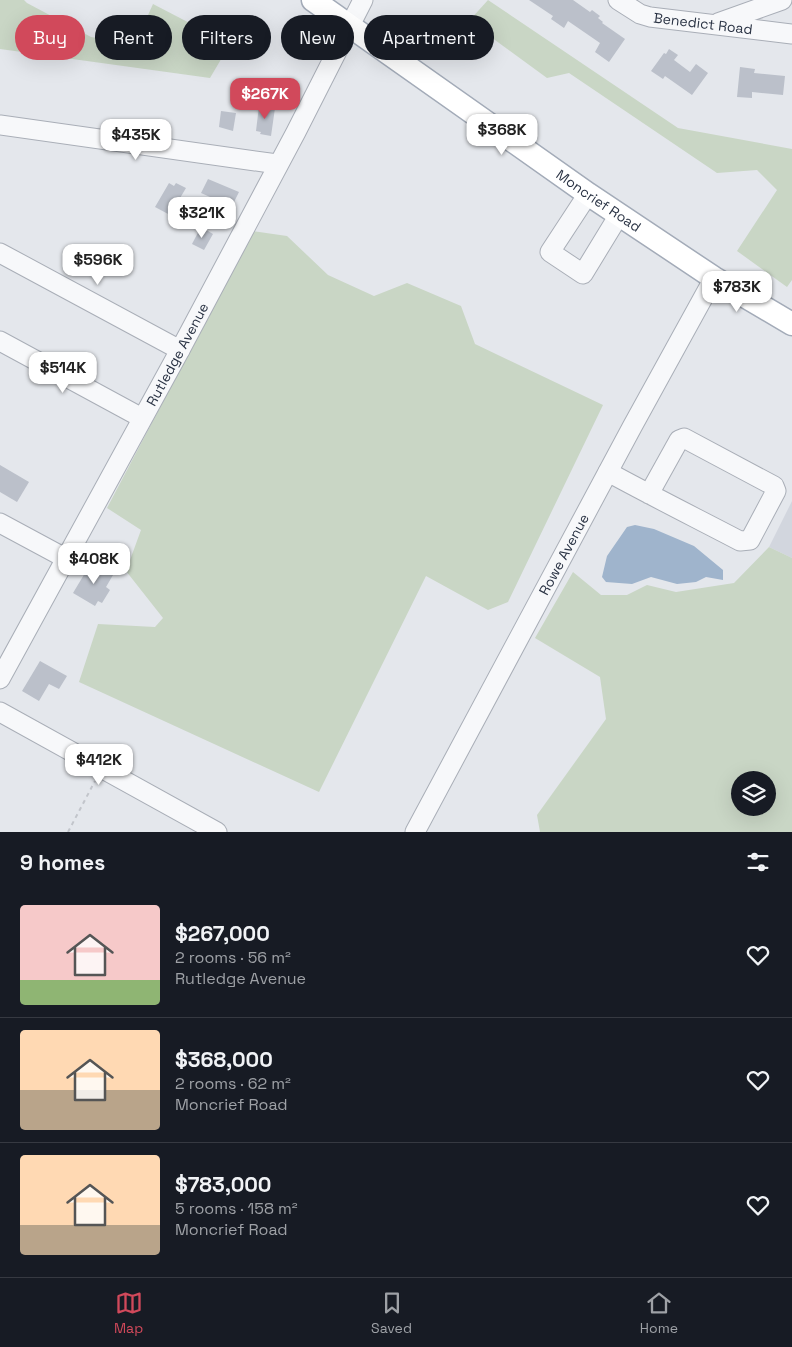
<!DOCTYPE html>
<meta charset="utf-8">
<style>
body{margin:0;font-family:"Space Grotesk",sans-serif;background:#20242c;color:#f1f3f6;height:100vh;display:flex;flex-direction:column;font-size:19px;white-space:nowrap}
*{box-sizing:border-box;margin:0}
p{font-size:16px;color:#9ea1a6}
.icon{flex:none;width:28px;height:28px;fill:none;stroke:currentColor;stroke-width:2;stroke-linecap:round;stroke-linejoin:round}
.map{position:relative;height:832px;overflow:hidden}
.sheet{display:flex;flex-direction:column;background:#171b24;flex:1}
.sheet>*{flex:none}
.top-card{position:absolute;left:15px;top:15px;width:500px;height:45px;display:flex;gap:10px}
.fabs{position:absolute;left:731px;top:771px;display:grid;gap:10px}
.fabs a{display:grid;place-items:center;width:45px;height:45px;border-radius:50%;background:#171b24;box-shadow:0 5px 20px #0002;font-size:25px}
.price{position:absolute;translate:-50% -42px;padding:0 11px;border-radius:10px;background:#fff;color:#222;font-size:16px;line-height:32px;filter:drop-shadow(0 1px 2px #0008)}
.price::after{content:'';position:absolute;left:50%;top:30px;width:15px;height:11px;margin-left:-8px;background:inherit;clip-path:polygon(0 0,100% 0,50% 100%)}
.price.current{background:#d1495b;color:#fff}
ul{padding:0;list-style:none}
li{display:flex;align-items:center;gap:15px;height:125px;padding:0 20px}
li+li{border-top:1px solid #363941}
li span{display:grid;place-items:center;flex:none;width:140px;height:100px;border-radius:5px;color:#555}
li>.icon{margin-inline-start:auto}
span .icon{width:60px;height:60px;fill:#fffc;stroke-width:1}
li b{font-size:21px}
h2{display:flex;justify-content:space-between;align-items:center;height:60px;padding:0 20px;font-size:21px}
.pill{padding:0 18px;border-radius:22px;background:#171b24;box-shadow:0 5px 20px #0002;font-size:18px;line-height:45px}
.pill.current{background:#d1495b;color:#fff}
.dock{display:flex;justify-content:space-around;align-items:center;height:70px;border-top:1px solid #363941;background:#171b24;font-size:14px;color:#9ea1a6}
.dock a{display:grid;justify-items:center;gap:2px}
.dock .current{color:#d1495b}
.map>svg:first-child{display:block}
.built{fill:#d2d6de}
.green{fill:#c9d6c5;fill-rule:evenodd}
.water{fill:#9fb4cc}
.building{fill:#bbc0ca}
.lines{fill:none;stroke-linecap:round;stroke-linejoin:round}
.minor-casing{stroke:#a9aeb7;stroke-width:21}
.major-casing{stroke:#a3abb8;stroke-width:25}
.path{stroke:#c2c5cb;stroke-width:2;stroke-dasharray:4 4;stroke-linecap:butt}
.minor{stroke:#f7f8fa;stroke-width:19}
.major{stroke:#fff;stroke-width:22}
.labels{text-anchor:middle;stroke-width:4;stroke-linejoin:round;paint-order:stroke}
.street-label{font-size:14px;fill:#2b3445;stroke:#f4f6f9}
</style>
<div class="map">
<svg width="792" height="832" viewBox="0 0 792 832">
<rect width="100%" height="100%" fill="#e4e7ec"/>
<polygon class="built" points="792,501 792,558 769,547"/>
<g class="green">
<polygon points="0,0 24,0 27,3 91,37 135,44 153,4 230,44 210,78 0,49"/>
<polygon points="488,0 678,128 792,149 792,280 787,287 737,251 777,190 757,170 717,173 569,73 547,78 469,21"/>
<polygon points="253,231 287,236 328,275 374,296 407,283 461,306 475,344 603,405 508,602 488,610 426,576 319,792 79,682 98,624 155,627 163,618 126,571 141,530 107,508"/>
<path d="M769,547L792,558V832H540L537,815L606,719L600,677L535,638L573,572L601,595H627L647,585L676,592L734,583ZM740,780H768V808H740Z"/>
</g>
<polygon class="water" points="635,525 654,529 694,546 723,570 723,580 706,577 696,582 677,584 651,577 632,584 606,582 602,577 607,556 627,527"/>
<g class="building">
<polygon points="529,0 573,0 590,12 592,10 600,16 598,18 603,22 602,23 625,39 609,62 595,52 600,43 568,21 564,28 551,19 553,16"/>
<polygon points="669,49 678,55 674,60 690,72 696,64 708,73 692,95 665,76 663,79 651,71 664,53 666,54"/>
<polygon points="740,67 755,69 754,73 785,76 783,95 752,92 752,98 737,97"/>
<polygon points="259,106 275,108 271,136 260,134 261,132 256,131"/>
<polygon points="221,111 236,113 233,131 219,127"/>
<polygon points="208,179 239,192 233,204 227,201 226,204 201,193"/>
<polygon points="169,183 174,186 176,183 186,188 170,215 155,207"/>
<polygon points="201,227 213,234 204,250 192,244"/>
<polygon points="0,465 29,482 17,502 0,492"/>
<polygon points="91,563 113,575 106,587 110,590 102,603 98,601 95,606 73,593"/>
<polygon points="40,661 67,676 59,689 49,684 39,701 22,691"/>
</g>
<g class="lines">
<g class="minor-casing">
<g id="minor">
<path id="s1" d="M618,0L640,14L650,17L792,34"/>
<polyline points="718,23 782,0"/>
<polyline points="0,125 277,164"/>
<polyline points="588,194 550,252 583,274 619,215"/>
<polyline points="0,253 180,350"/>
<polyline points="0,341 142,418"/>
<path d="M608,472C652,496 696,518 740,541L750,540L776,491L774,486L684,438L679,440L649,494"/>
<polyline points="0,523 65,558"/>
<path id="s2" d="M0,679L180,350L296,132L363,0"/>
<polyline points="0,712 217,832"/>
<path id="s3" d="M415,832L632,427L714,278"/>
</g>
</g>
<g class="major-casing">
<g id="major">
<path id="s4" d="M313,0L588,194L714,278L792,324"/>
</g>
</g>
<polyline class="path" points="68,832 95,781"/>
<use href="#minor" class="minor"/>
<use href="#major" class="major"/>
</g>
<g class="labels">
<g class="street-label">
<text dy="5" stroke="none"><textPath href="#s1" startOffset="90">Benedict Road</textPath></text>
<text dy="5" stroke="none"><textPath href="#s4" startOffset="349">Moncrief Road</textPath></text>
<text dy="5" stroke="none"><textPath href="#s2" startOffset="370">Rutledge Avenue</textPath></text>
<text dy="5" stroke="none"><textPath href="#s3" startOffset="315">Rowe Avenue</textPath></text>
</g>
</g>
</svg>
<div class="fabs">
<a><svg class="icon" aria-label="layers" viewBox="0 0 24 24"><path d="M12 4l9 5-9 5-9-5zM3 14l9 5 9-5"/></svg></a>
</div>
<b class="price current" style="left:265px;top:120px">$267K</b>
<b class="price" style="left:502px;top:156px">$368K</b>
<b class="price" style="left:136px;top:161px">$435K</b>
<b class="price" style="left:202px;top:239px">$321K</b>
<b class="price" style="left:98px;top:286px">$596K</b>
<b class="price" style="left:737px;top:313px">$783K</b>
<b class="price" style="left:63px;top:394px">$514K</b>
<b class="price" style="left:94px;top:585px">$408K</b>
<b class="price" style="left:99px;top:786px">$412K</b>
<div class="top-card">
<a class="pill current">Buy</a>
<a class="pill">Rent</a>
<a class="pill">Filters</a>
<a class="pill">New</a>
<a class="pill">Apartment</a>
</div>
</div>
<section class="sheet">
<h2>9 homes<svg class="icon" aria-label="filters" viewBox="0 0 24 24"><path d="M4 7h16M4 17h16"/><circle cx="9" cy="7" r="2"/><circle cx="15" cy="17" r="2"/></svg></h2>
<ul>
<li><span style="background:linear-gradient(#f6c9c9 75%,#8fb573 0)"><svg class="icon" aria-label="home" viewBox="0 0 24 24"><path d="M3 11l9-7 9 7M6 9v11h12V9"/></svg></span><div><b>$267,000</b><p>2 rooms · 56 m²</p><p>Rutledge Avenue</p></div><svg class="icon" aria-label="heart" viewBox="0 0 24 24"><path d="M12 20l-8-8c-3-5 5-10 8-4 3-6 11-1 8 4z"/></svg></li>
<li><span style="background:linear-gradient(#ffd9b3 60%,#b9a48a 0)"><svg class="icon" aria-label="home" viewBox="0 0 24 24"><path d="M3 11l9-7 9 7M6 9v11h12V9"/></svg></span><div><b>$368,000</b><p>2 rooms · 62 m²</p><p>Moncrief Road</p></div><svg class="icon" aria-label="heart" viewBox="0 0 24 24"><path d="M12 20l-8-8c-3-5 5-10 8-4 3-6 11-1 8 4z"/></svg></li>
<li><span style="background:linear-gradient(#ffd9b3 70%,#b9a48a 0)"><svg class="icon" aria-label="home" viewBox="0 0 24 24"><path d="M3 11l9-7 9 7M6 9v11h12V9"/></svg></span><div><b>$783,000</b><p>5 rooms · 158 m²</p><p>Moncrief Road</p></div><svg class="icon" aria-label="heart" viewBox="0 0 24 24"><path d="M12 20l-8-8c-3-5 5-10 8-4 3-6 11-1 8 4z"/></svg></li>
</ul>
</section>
<nav class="dock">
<a class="current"><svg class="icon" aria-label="map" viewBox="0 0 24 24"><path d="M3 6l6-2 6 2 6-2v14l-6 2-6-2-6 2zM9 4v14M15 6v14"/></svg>Map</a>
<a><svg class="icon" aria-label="saved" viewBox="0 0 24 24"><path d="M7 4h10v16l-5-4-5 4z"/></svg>Saved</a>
<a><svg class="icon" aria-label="home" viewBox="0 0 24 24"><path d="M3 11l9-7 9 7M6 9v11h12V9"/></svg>Home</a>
</nav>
